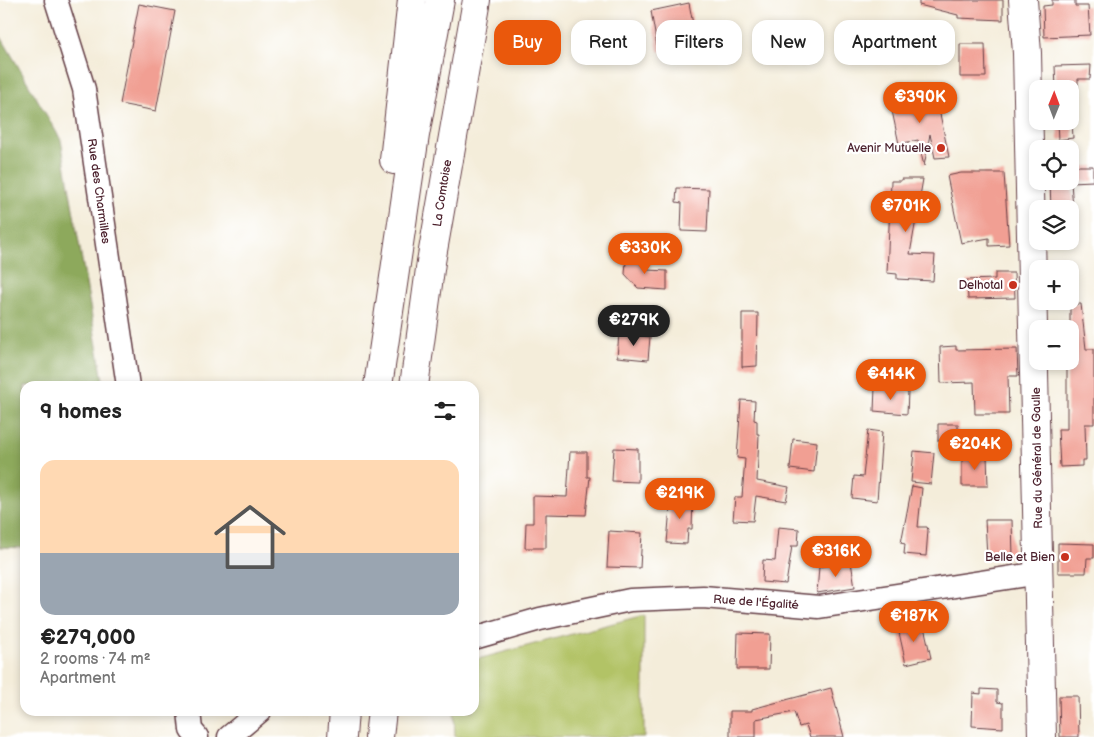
<!DOCTYPE html>
<meta charset="utf-8">
<style>
body{margin:0;font-family:"Balsamiq Sans",sans-serif;background:#f6f6f6;color:#222;height:100vh;display:flex;flex-direction:column;font-size:19px;white-space:nowrap}
*{box-sizing:border-box;margin:0}
p{font-size:16px;color:#767676}
.icon{flex:none;width:28px;height:28px;fill:none;stroke:currentColor;stroke-width:2;stroke-linecap:round;stroke-linejoin:round}
.map{position:relative;flex:1;overflow:hidden}
.panel{position:absolute;left:20px;top:381px;width:459px;height:335px;display:flex;flex-direction:column;background:#fff;border-radius:15px;box-shadow:0 2px 8px #0003}
.panel>*{flex:none}
.hud{position:absolute;left:494px;top:20px;width:475px;height:45px;display:flex;gap:10px}
.needle{width:32px;rotate:1deg}
.fabs{position:absolute;left:1029px;top:80px;display:grid;gap:10px}
.fabs a{display:grid;place-items:center;width:50px;height:50px;border-radius:10px;background:#fff;box-shadow:0 2px 8px #0003;font-size:25px}
.price{position:absolute;translate:-50% -42px;padding:0 11px;border-radius:18px;background:#ea580c;color:#fff;font-size:16px;line-height:32px;filter:drop-shadow(0 1px 2px #0008)}
.price::after{content:'';position:absolute;left:50%;top:30px;width:15px;height:11px;margin-left:-8px;background:inherit;clip-path:polygon(0 0,100% 0,50% 100%)}
.price.on{background:#222;color:#fff}
ul{padding:0;list-style:none}
li{display:grid;align-content:center;gap:10px;height:265px;padding:0 20px}
li+li{border-top:1px solid #e0e0e0}
li span{display:grid;place-items:center;height:155px;border-radius:15px;color:#555}
li>.icon{margin-inline-start:auto}
span .icon{width:90px;height:90px;fill:#fffc;stroke-width:1}
li b{font-size:21px}
h2{display:flex;justify-content:space-between;align-items:center;height:60px;padding:0 20px;font-size:21px}
.pill{padding:0 18px;border-radius:15px;background:#fff;box-shadow:0 2px 8px #0003;font-size:18px;line-height:45px}
.pill.on{background:#ea580c;color:#fff}
.map>svg:first-child{display:block}
.green{fill:#b2c366;stroke:#7e7148}
.forest{fill:#8da95b;stroke:#6c6443}
.building{fill:#f19f93}
.lines{fill:none;stroke-linecap:round;stroke-linejoin:round}
.minor-casing{stroke:#643e45;stroke-width:25}
.major-casing{stroke:#643e45;stroke-width:30}
.highway-casing{stroke:#643e45;stroke-width:30}
.minor{stroke:#fff;stroke-width:22}
.major{stroke:#fff;stroke-width:28}
.highway{stroke:#fff;stroke-width:28}
.poi-dot{fill:#c8321e;stroke:#fff;stroke-width:2}
.labels{text-anchor:middle;stroke-width:4.5;stroke-linejoin:round;paint-order:stroke}
.poi-label{font-size:12px;fill:#4a1f2b;stroke:#fff;text-anchor:end}
.street-label{font-size:12px;fill:#4a1f2b;stroke:#fff}
</style>
<div class="map">
<svg width="1094" height="737" viewBox="0 0 1094 737">
<rect width="100%" height="100%" fill="#fff"/>
<filter id="ink" filterUnits="userSpaceOnUse"><feTurbulence type="fractalNoise" baseFrequency=".02" numOctaves="2"/><feDisplacementMap in="SourceGraphic" scale="10" xChannelSelector="R" yChannelSelector="G"/><feConvolveMatrix kernelMatrix="1 2 1 2 8 2 1 2 1" color-interpolation-filters="sRGB"/></filter>
<filter id="wash" filterUnits="userSpaceOnUse"><feTurbulence type="fractalNoise" baseFrequency=".0096" numOctaves="4" result="noise"/><feDisplacementMap in="SourceGraphic" scale="20" xChannelSelector="R" yChannelSelector="G"/><feGaussianBlur stdDeviation="1.12" result="paint"/><feColorMatrix in="noise" values="0 0 0 0 0 0 0 0 0 0 0 0 0 0 0 0 0 1.4 0 .05"/><feComposite in="paint" operator="in"/></filter>
<g filter="url(#wash)">
<rect width="100%" height="100%" fill="#f4edda"/>
<polygon class="green" points="644,615 644,737 455,737 454,711 474,711 474,660"/>
<polygon class="forest" points="0,35 61,140 104,386 25,386 25,548 0,547"/>
<g id="blocks">
<g class="building">
<polygon points="919,0 1003,0 1003,20 958,18 958,15 919,5"/>
<polygon points="1052,0 1075,0 1075,6 1088,6 1090,35 1044,37 1043,6 1052,5"/>
<polygon points="689,3 695,35 682,39 684,49 665,53 658,51 651,11"/>
<polygon points="139,4 175,11 156,111 120,104"/>
<polygon points="960,44 985,44 986,77 960,77"/>
<polygon points="1091,65 1090,79 1078,79 1078,89 1056,89 1055,66"/>
<polygon points="936,95 949,157 935,158 930,134 924,166 918,140 899,144 890,101"/>
<polygon points="1057,121 1072,121 1073,138 1058,140"/>
<polygon points="1070,166 1093,166 1093,181 1071,182 1073,209 1051,209 1050,181 1070,181"/>
<polygon points="961,173 1004,173 1009,245 989,246 989,238 961,243 947,176"/>
<polygon points="901,179 923,179 910,254 935,255 933,281 897,279 897,274 887,273 891,181 901,181"/>
<polygon points="677,188 709,189 707,232 681,231 682,203 676,202"/>
<polygon points="627,249 647,270 667,271 667,290 638,288 625,274"/>
<polygon points="995,273 1014,273 1015,298 968,299 967,280 995,279"/>
<polygon points="1070,304 1081,304 1086,349 1094,349 1094,424 1085,424 1086,460 1082,460 1082,466 1060,467 1058,429 1067,429 1067,361 1070,361"/>
<polygon points="742,313 758,313 757,366 742,367"/>
<polygon points="619,334 650,337 648,360 617,357"/>
<polygon points="956,346 956,350 1017,349 1018,376 1008,376 1009,414 975,414 974,382 941,383 940,347"/>
<polygon points="875,388 908,392 907,414 874,411"/>
<polygon points="741,400 755,401 754,420 757,421 757,434 759,434 757,481 789,487 786,501 756,496 753,521 733,520 735,497 742,497 745,459 737,458"/>
<polygon points="938,424 958,424 958,440 938,441"/>
<polygon points="868,430 882,432 877,501 852,498 854,476 863,477"/>
<polygon points="793,439 817,442 814,472 790,469"/>
<polygon points="614,448 638,449 638,482 612,481"/>
<polygon points="914,451 934,453 931,484 911,482"/>
<polygon points="570,452 587,452 587,477 590,477 586,515 546,514 546,548 525,548 526,523 533,523 533,496 567,497"/>
<polygon points="962,456 987,456 988,486 962,486"/>
<polygon points="912,486 922,488 918,527 927,527 928,530 926,556 904,554 905,544 901,543"/>
<polygon points="671,496 693,498 692,529 688,529 687,544 667,543"/>
<polygon points="985,520 1012,520 1013,557 987,557"/>
<polygon points="778,527 799,529 798,546 792,546 786,584 762,582 763,560 775,561"/>
<polygon points="609,531 642,533 640,568 607,567"/>
<polygon points="1058,543 1094,544 1094,558 1087,558 1086,573 1058,573"/>
<polygon points="851,562 855,587 817,593 819,567"/>
<polygon points="923,622 931,658 906,664 898,628"/>
<polygon points="738,633 770,634 769,669 737,669"/>
<polygon points="831,688 844,737 810,737 806,725 799,727 794,712 756,719 756,737 730,737 730,711 752,711 752,709"/>
<polygon points="981,689 997,690 997,702 1003,703 1003,728 972,726 973,693 981,694"/>
<polygon points="1059,696 1078,696 1079,737 1060,737"/>
</g>
</g>
</g>
<g filter="url(#ink)">
<use href="#blocks" fill-opacity="0" stroke="#643e45" stroke-width="1"/>
<g class="lines">
<g class="minor-casing">
<g id="minor">
<polyline points="56,0 84,89 128,386"/>
<polyline points="474,638 540,619 630,600 703,597 819,607 1040,573"/>
<polyline points="189,711 191,730 197,737"/>
<polyline points="229,737 260,711"/>
</g>
</g>
<g class="major-casing">
<polyline id="major" points="1023,0 1027,53 1042,737"/>
</g>
<g class="highway-casing">
<g id="highway">
<polyline points="394,160 412,0"/>
<polyline points="378,386 415,135 440,0"/>
<polyline points="414,386 431,262 477,0"/>
<polyline points="342,737 344,711"/>
<polyline points="379,737 382,711"/>
</g>
</g>
<use href="#minor" class="minor"/>
<use href="#major" class="major"/>
<use href="#highway" class="highway"/>
</g>
</g>
<g class="poi-dot">
<circle cx="941" cy="148" r="5"/>
<circle cx="1013" cy="285" r="5"/>
<circle cx="1065" cy="557" r="5"/>
</g>
<g class="labels">
<g class="poi-label">
<text x="931" y="152">Avenir Mutuelle</text>
<text x="1003" y="289">Delhotal</text>
<text x="1055" y="561">Belle et Bien</text>
</g>
<g class="street-label">
<text transform="translate(99 191) rotate(82)" y="4">Rue des Charmilles</text>
<text transform="translate(442 193) rotate(-81)" y="4">La Comtoise</text>
<text transform="translate(1037 458) rotate(-91)" y="4">Rue du Général de Gaulle</text>
<text transform="translate(756 602) rotate(4)" y="4">Rue de l'Égalité</text>
</g>
</g>
</svg>
<div class="fabs">
<a><svg class="needle" viewBox="-14 -14 28 28"><path d="M0-13l5 13h-10z" fill="#e53935"/><path d="M0 13l5-13h-10z" fill="#767676"/></svg></a>
<a><svg class="icon" aria-label="locate" viewBox="0 0 24 24"><circle cx="12" cy="12" r="6"/><path d="M12 2v4M12 18v4M2 12h4M18 12h4"/></svg></a>
<a><svg class="icon" aria-label="layers" viewBox="0 0 24 24"><path d="M12 4l9 5-9 5-9-5zM3 14l9 5 9-5"/></svg></a>
<a>+</a>
<a>−</a>
</div>
<b class="price" style="left:920px;top:124px">€390K</b>
<b class="price" style="left:906px;top:233px">€701K</b>
<b class="price" style="left:645px;top:275px">€330K</b>
<b class="price on" style="left:634px;top:347px">€279K</b>
<b class="price" style="left:891px;top:401px">€414K</b>
<b class="price" style="left:975px;top:471px">€204K</b>
<b class="price" style="left:680px;top:520px">€219K</b>
<b class="price" style="left:836px;top:578px">€316K</b>
<b class="price" style="left:914px;top:643px">€187K</b>
<div class="hud">
<a class="pill on">Buy</a>
<a class="pill">Rent</a>
<a class="pill">Filters</a>
<a class="pill">New</a>
<a class="pill">Apartment</a>
</div>
<section class="panel">
<h2>9 homes<svg class="icon" aria-label="filters" viewBox="0 0 24 24"><path d="M4 7h16M4 17h16"/><circle cx="9" cy="7" r="2"/><circle cx="15" cy="17" r="2"/></svg></h2>
<ul>
<li><span style="background:linear-gradient(#ffd9b3 60%,#9aa5b1 0)"><svg class="icon" aria-label="home" viewBox="0 0 24 24"><path d="M3 11l9-7 9 7M6 9v11h12V9"/></svg></span><div><b>€279,000</b><p>2 rooms · 74 m²</p><p>Apartment</p></div></li>
</ul>
</section>
</div>
